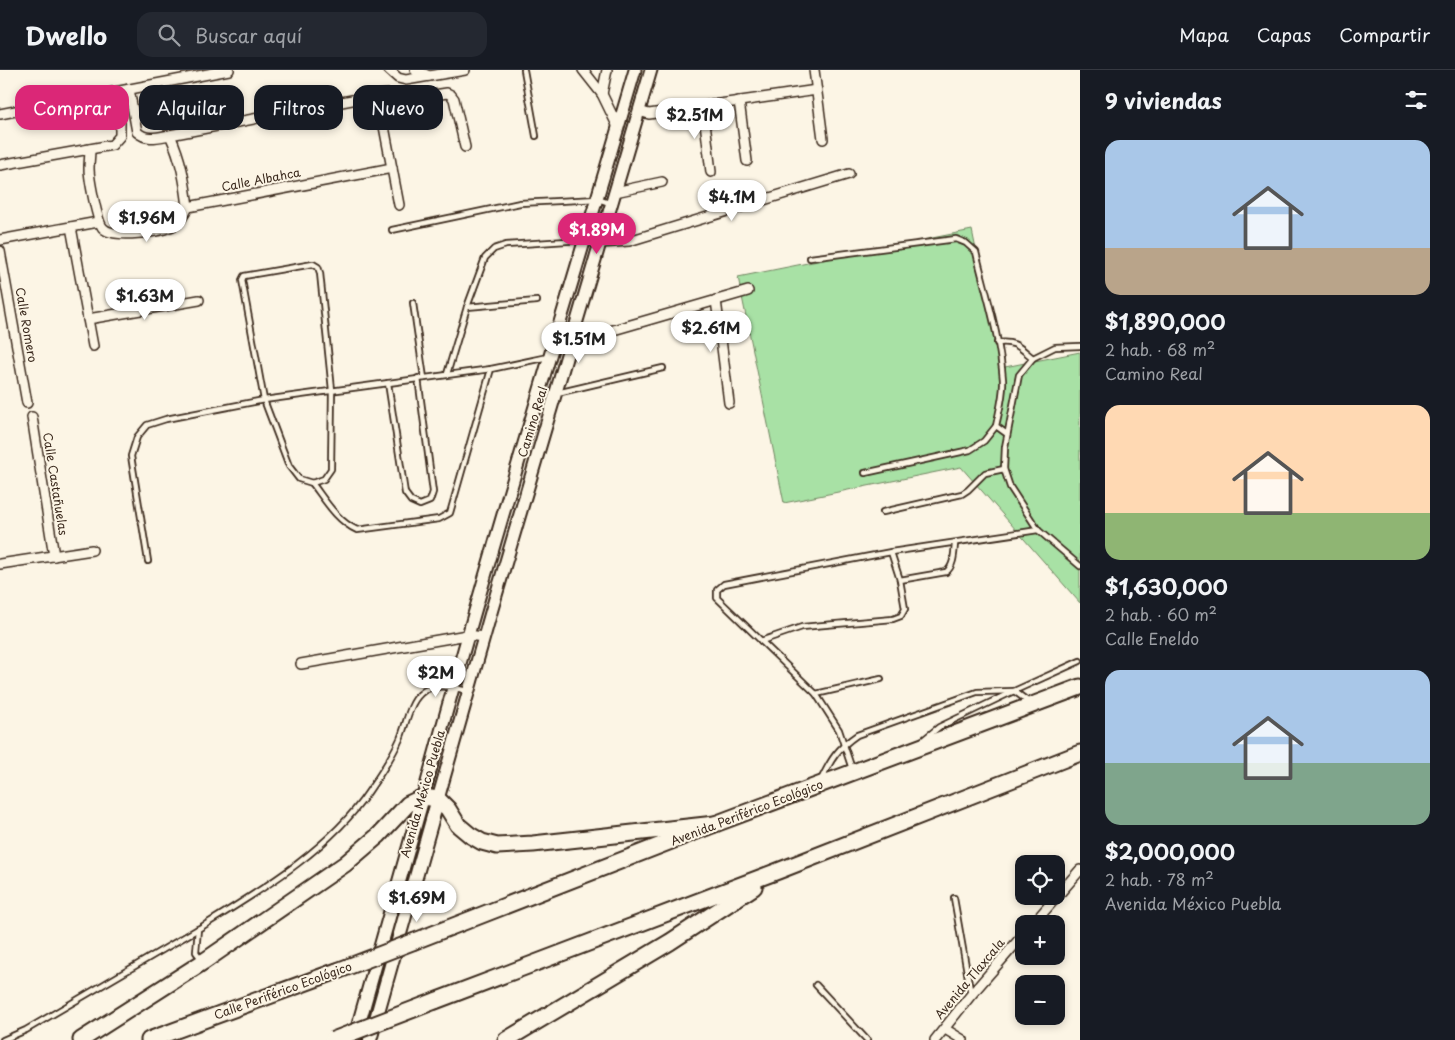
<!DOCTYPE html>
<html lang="es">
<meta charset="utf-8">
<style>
body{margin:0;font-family:"Playpen Sans",sans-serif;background:#242831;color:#f1f3f6;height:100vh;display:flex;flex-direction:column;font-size:19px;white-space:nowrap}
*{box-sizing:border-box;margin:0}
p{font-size:16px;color:#9ea1a6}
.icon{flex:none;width:28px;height:28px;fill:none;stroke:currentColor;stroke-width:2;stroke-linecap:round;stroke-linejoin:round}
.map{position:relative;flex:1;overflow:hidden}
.side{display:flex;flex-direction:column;background:#171b24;width:375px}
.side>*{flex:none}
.guide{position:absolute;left:15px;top:15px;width:475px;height:45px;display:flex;gap:10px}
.fabs{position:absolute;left:1015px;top:785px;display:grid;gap:10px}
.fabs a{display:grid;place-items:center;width:50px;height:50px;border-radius:10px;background:#171b24;box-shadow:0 2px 8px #0003;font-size:25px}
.price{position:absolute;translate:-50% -42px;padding:0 11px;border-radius:18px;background:#fff;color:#222;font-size:16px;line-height:32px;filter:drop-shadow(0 1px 2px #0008)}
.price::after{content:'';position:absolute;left:50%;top:30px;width:15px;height:11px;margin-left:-8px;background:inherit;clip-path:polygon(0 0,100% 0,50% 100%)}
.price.current{background:#db2777;color:#fff}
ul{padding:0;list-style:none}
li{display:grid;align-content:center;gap:10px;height:265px;padding:0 25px}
li span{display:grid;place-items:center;height:155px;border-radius:15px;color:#555}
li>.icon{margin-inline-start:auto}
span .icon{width:90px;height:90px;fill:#fffc;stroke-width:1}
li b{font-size:21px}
h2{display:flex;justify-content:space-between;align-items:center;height:60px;padding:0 25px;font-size:21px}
.pill{padding:0 18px;border-radius:15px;background:#171b24;box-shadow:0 2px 8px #0003;font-size:18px;line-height:45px}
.pill.current{background:#db2777;color:#fff}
header{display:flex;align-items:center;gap:30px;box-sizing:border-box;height:70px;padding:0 25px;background:#171b24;border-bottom:1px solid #363941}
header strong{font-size:24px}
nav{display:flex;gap:28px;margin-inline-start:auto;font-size:18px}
.search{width:350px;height:45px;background:#242831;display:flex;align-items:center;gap:12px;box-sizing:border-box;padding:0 18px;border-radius:15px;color:#9ea1a6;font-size:19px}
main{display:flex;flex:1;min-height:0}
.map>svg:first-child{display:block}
.green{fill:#a8e1a5;stroke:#728662}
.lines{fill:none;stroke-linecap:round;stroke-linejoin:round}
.service-casing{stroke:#3b2a1e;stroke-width:8}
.minor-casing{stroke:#3b2a1e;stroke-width:12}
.tertiary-casing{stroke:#3b2a1e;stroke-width:15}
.secondary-casing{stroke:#3b2a1e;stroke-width:16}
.trunk-casing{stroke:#3b2a1e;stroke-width:19}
.service{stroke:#fcf5e5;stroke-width:4.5}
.minor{stroke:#fcf5e5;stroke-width:9}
.tertiary{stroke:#fcf5e5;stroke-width:11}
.secondary{stroke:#fcf5e5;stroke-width:12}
.trunk{stroke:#fcf5e5;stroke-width:15}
.trunk-bridge-casing{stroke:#3b2a1e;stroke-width:19;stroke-linecap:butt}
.trunk-bridge{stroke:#fcf5e5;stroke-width:15}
.labels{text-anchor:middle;stroke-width:4;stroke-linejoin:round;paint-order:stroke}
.street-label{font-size:12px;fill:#3b2a1e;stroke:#fcf5e5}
</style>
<header>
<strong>Dwello</strong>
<div class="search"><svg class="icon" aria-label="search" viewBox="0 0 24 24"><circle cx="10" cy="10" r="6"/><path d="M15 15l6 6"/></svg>Buscar aquí</div>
<nav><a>Mapa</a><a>Capas</a><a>Compartir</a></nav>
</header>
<main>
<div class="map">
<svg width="1080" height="970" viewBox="0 0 1080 970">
<rect width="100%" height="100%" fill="#fcf5e5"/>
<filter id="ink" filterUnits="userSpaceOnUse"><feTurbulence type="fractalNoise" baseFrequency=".02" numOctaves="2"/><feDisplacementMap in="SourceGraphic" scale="10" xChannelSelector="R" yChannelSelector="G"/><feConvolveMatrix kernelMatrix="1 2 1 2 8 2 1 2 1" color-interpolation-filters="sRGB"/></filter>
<g filter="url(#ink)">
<polygon class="green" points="972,160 1000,298 1080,282 1080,533 961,397 784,433 738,207"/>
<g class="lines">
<g class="service-casing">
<g id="service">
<polyline points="524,0 536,66"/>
<polyline points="392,160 520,133 598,129 612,134"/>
<path d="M810,188L956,169L966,173L976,182C986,224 1000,267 1003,310C1004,325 999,341 996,356L1007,364"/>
<polygon points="313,194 318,197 320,203 332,320 331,399 324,409 312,413 299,409 289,396 264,330 242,210 244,206"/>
<polyline points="413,233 424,308"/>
<polyline points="467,237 485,188 494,179 506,175 582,170"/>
<path d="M997,273C1015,270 1020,278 1033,288"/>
<polyline points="1080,276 1055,277 1033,288 1019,305 1005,377 1004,399 1010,417 1038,460 1080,496"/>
<polyline points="447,304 467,237 537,231"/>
<polyline points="388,313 405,423 411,431 420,435 430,431 433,422 418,308"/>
<polyline points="557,323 663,298"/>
<polyline points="865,403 970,380 984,371 996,356"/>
<path d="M312,413C325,430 337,451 357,460L439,449L450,443L491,299"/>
<polyline points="883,442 962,424 968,420 985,403 1004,399"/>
<polyline points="148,491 131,386 137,367 147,355 166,349 264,330 491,299 548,287"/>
<path d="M900,510L946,502C954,496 954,484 955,474"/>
<polyline points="761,571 802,557 893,549 901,546 905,539 900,510 891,482"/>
<polyline points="881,609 816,624 717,528 717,520 724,514 891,482 1038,460"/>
<polyline points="816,624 839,660 852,699"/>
<polyline points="923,670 939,657 1014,621 1080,591"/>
<path d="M821,710C831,689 838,678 857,665L977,622L1014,621L1029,632"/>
<polyline points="954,828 971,925"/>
<path d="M202,890L196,882L198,859C258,822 330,780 369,721C380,705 392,687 400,669C406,655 409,634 420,624C432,612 453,617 467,621"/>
<polyline points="816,915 867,970"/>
<polyline points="3,970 26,960 198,859"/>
</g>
</g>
<g class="minor-casing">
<g id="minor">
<polyline points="389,0 398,8 406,10 465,0"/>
<polyline points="415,0 429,6"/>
<polyline points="583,0 602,24 618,57"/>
<polyline points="814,0 823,69"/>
<path d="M129,19L137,62C147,71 158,67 170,65L378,25L391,24L415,28L447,23L451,25L454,29L465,77"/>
<polyline points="602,24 607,0"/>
<polyline points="378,25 399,135"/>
<polyline points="739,31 747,91"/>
<polyline points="703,36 711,102"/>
<polyline points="639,41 649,44 817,20"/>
<polyline points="0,44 229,0"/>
<path d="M170,65C181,89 185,111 188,137"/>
<path d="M90,79C90,85 89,92 89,98C89,108 97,152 103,158C113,169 162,162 174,155C181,151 185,144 188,137"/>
<polyline points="0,95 112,75 120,66 120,53 113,22"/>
<polyline points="615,122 662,112"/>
<polyline points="188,137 392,98"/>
<polyline points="71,157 93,276"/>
<polyline points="0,170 98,152"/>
<polyline points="585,170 600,173 629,171 849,104"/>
<polyline points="0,181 27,333"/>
<polyline points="716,230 729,333"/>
<polyline points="88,249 199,230"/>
<polyline points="572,272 748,221"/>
<polyline points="32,347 54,486"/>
<polyline points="0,494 92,480"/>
<polyline points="301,594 467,565 484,567"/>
<polyline points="1033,854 1080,800"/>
<polyline points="945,959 963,970"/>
<polyline points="935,970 971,925 1024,864"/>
</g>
</g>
<g class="tertiary-casing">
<g id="tertiary">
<path d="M423,727C489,483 564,242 635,0"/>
<polyline points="438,729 492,539 651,0"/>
</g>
</g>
<g class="secondary-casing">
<g id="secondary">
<polyline points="355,967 423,727"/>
<polyline points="370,970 438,729"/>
</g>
</g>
<g class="trunk-casing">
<g id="trunk">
<polyline points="415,871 715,754 1080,617"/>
<polyline points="435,931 778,801 1080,683"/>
<polyline points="81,970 203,892 345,794 379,765 408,734 423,727 438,729 448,739 458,755 470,765 482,772 497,776 533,774 715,754"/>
<polyline points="149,970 337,901"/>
<polyline points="506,970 670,872 754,817"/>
</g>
</g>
<use href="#service" class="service"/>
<use href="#minor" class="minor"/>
<use href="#tertiary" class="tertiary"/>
<use href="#secondary" class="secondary"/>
<use href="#trunk" class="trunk"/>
<g class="trunk-bridge-casing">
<g id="trunk-bridge">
<polyline points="337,901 415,871"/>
<polyline points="333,970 435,931"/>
</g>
</g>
<use href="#trunk-bridge" class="trunk-bridge"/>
</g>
</g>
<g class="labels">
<g class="street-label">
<text transform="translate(261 110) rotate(-11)" y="4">Calle Albahca</text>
<text transform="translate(26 255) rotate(80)" y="4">Calle Romero</text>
<text transform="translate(533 352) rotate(-73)" y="4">Camino Real</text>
<text transform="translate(55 414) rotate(81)" y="4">Calle Castañuelas</text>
<text transform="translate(423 724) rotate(-74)" y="4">Avenida México Puebla</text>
<text transform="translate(747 743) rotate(-21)" y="4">Avenida Periférico Ecológico</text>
<text transform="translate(970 909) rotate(-50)" y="4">Avenida Tlaxcala</text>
<text transform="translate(283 921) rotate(-20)" y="4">Calle Periférico Ecológico</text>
</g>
</g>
</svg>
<div class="fabs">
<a><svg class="icon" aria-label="locate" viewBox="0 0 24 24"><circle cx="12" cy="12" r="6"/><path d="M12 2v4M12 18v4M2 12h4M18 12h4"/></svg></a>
<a>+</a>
<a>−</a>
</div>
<b class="price" style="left:695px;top:70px">$2.51M</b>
<b class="price" style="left:732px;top:152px">$4.1M</b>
<b class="price" style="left:147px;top:173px">$1.96M</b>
<b class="price current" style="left:597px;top:185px">$1.89M</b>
<b class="price" style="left:145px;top:251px">$1.63M</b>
<b class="price" style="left:711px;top:283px">$2.61M</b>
<b class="price" style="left:579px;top:294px">$1.51M</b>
<b class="price" style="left:436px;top:628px">$2M</b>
<b class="price" style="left:417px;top:853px">$1.69M</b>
<div class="guide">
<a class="pill current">Comprar</a>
<a class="pill">Alquilar</a>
<a class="pill">Filtros</a>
<a class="pill">Nuevo</a>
</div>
</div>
<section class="side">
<h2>9 viviendas<svg class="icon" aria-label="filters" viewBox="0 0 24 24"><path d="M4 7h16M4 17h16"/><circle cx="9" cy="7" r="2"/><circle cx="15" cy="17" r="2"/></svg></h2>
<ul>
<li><span style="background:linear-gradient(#a9c7e8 70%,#b9a48a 0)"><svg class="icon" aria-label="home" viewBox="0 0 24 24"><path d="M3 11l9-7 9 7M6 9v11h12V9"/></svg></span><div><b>$1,890,000</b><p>2 hab. · 68 m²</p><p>Camino Real</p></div></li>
<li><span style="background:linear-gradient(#ffd9b3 70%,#8fb573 0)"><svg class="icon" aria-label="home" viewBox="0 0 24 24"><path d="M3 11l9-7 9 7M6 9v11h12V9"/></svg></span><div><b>$1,630,000</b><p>2 hab. · 60 m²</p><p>Calle Eneldo</p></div></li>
<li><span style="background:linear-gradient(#a9c7e8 60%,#7fa58c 0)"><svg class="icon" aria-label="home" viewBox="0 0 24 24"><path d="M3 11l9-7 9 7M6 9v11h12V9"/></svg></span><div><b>$2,000,000</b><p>2 hab. · 78 m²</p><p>Avenida México Puebla</p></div></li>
</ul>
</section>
</main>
